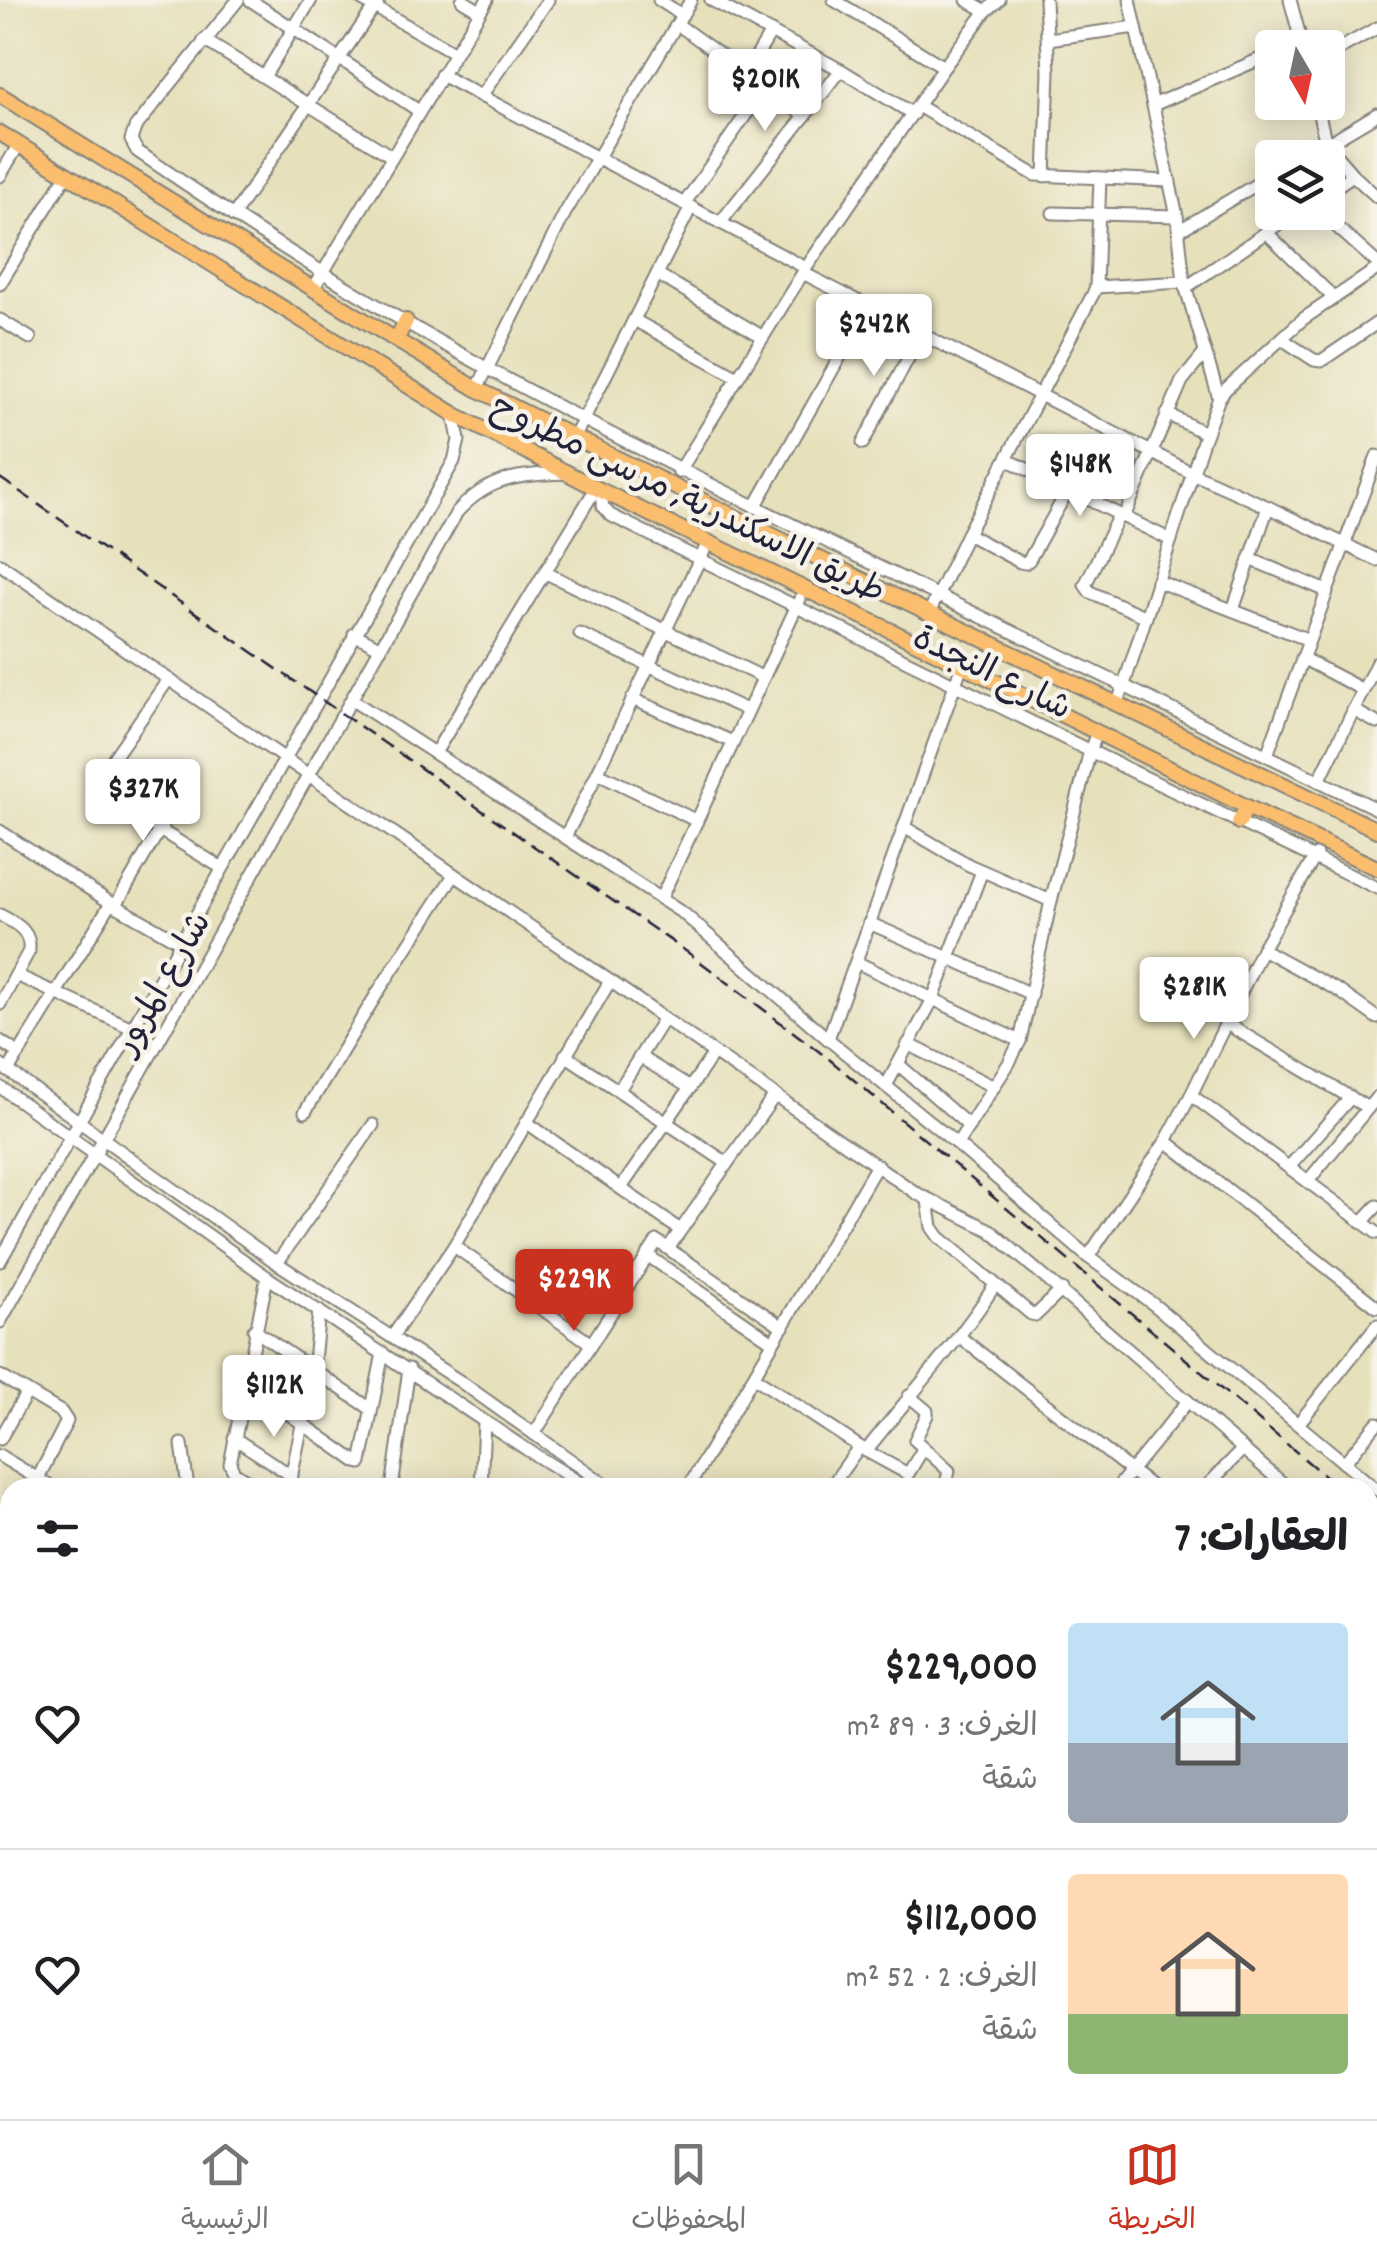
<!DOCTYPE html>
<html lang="ar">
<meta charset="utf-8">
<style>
body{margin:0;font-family:Dekko,"Playpen Sans Arabic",sans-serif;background:#f2f2f2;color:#202124;direction:rtl;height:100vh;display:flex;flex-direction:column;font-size:38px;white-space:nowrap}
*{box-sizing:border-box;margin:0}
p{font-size:32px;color:#757577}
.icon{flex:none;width:55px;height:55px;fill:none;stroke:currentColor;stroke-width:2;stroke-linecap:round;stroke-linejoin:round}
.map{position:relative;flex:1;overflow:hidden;direction:ltr}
.panel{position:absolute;left:0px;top:1478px;width:1378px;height:642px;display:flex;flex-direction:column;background:#fff;border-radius:30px 30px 0 0;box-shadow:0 5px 25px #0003;direction:rtl}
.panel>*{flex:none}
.needle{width:65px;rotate:171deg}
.tools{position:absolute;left:1255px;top:30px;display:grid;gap:20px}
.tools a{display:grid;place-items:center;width:90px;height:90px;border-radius:10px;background:#fff;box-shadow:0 5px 25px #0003;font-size:50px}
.price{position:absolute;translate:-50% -85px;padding:0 22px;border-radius:10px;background:#fff;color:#222;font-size:32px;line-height:65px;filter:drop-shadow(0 2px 5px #0008)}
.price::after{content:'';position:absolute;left:50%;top:60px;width:30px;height:22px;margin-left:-15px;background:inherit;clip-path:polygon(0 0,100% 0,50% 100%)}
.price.selected{background:#c8321e;color:#fff}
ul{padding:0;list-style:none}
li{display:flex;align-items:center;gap:30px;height:250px;padding:0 30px}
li+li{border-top:2px solid #e0e0e0}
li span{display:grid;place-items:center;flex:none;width:280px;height:200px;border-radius:10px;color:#555}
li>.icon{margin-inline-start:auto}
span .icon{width:120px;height:120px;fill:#fffc;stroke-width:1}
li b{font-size:42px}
h2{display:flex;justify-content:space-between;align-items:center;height:120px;padding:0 30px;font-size:42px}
.dock{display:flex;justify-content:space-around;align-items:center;height:140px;border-top:2px solid #e0e0e0;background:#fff;font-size:28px;color:#757577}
.dock a{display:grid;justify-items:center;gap:5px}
.dock .selected{color:#c8321e}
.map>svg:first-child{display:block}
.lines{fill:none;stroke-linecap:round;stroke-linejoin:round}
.minor-casing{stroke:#84817b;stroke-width:15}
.major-casing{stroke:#84817b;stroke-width:18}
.minor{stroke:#fff;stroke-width:11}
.major{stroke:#fabe6e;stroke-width:14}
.rail{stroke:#22223b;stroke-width:2.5;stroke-dasharray:15 8;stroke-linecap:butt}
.labels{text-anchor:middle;stroke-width:9;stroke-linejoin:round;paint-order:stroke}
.street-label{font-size:35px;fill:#22223b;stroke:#f7f3e8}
</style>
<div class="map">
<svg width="1377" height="2119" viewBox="0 0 1377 2119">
<rect width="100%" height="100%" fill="#f7f3e8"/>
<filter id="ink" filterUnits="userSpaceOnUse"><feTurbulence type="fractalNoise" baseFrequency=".01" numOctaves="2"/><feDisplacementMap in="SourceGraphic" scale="20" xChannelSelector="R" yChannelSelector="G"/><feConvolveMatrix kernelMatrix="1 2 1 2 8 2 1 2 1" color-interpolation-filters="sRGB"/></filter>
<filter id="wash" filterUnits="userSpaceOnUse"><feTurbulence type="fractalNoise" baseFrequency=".0048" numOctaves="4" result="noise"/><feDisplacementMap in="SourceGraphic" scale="40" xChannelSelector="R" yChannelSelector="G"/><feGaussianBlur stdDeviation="2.25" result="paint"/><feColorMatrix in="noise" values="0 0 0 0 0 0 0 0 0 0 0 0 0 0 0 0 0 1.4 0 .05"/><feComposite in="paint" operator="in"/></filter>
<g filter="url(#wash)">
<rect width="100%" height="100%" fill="#e6e0bb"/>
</g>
<g filter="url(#ink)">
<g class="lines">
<g class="minor-casing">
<g id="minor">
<path d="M238,0L135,128L131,140L137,151C251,229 369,304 490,370C641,452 795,526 949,601C1092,670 1234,740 1377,809"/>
<polyline points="250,0 419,111"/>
<polyline points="362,0 455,53"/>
<polyline points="462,0 480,11"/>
<polyline points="659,0 682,15"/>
<polyline points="711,0 841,70 913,114"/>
<polyline points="834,0 944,67"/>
<polyline points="967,0 986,11"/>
<polyline points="1045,0 1049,72 1045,176"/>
<polyline points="1130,0 1177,216 1184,282 1219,398"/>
<polyline points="1290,0 1303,48"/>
<polyline points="677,24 805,116"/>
<polyline points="1048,39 1136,27"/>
<polyline points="204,40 391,156"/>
<polyline points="1328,55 1377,28"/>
<polyline points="746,74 771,32"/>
<polyline points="441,75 806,268"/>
<polyline points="264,77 311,0"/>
<polyline points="481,96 548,0"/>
<polyline points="1316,102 1326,144 1353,175 1377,197"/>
<polyline points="1153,105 1272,54"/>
<polyline points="918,106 1035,175 1170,181"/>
<polyline points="1303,158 1377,114"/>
<polyline points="0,176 19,144"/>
<polyline points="1328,192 1353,175"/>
<polyline points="684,204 765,87"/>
<polyline points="1320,212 1377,263"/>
<polyline points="1053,213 1177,216"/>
<polyline points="233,216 379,0"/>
<polyline points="720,223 841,70"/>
<polyline points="1180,230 1272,175"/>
<polyline points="1266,232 1333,297"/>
<polyline points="803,273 1192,473 1268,507 1377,560"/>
<polyline points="657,274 763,337"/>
<polyline points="0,284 67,174"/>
<polyline points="1096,287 1184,282"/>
<polyline points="1185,288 1296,212"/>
<polyline points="313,289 487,0"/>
<polyline points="0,320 30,338"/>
<polyline points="634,320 738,377"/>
<polyline points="1282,339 1314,360 1321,361 1377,323"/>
<polyline points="477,389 565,213 691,0"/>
<polyline points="1167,414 1205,433"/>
<polyline points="574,438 691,207"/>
<polyline points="863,443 921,334"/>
<polyline points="1008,460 1171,540"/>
<polyline points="679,472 806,268 944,67 986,11 999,0"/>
<polyline points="600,490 603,507 610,515 1090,751 1377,888"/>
<polyline points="1096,503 1124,438"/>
<polyline points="755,507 868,307"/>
<polyline points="1119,515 1085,585 1090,592 1146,617"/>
<polyline points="1124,517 1182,381 1205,353"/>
<polyline points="967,534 1020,562 1025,563 1029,560 1068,490"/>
<polyline points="1250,559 1327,591"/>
<polyline points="0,564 610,981 916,1193 990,1230 1288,1488"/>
<polyline points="546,573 762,677"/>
<polyline points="1157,581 1309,640"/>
<polyline points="1233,610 1268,507"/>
<polyline points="929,613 967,534 1093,294 1096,287 1100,178"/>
<polyline points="354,634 381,648"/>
<polyline points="580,634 747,710"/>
<polyline points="1302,658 1363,690"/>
<polyline points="168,680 94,786 94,790 222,868"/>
<polyline points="632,699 733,742"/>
<polyline points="352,700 684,914 828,1039 957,1144 1088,1257 1153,1304 1377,1490"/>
<polyline points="1118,703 1203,441 1219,398 1225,390 1303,319 1377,269"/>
<polyline points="1353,710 1377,723"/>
<polyline points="435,753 596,488"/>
<polyline points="1267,755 1377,456"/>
<polyline points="598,773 697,821"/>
<polyline points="1319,781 1377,662"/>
<polyline points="904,827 969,865 1051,901"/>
<polyline points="0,831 111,903 180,942"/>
<path d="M565,837C616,740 659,640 708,543"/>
<polyline points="661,898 800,599"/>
<polyline points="116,905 190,777"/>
<path d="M0,915C16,924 31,930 29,951L0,1004"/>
<polyline points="869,923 1031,994"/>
<polyline points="1262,949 1339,991 1377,1018"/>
<polyline points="856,962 1020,1041"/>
<polyline points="16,975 132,1028"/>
<polyline points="1225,1023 1368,1108"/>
<polyline points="828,1039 962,665"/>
<polyline points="0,1041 19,1054"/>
<polyline points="908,1044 994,1087"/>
<polyline points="565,1055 727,1163"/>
<polyline points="640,1057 690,1088"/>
<polyline points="898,1064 969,1126"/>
<polyline points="0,1065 277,1263 461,1382 610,1488"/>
<polyline points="8,1071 111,903"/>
<polyline points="886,1086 933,999 982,871"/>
<polyline points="0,1087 267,1277 526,1449 588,1488"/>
<polyline points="619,1090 664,1018"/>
<polyline points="1191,1095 1377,1233"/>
<polyline points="305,1112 378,992 454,875"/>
<polyline points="526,1122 680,1230"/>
<polyline points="1166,1141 1377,1307"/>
<polyline points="957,1144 1009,1063 1020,1041 1051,901 1090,751 1097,732"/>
<polyline points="1289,1167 1351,1097"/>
<polyline points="1308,1181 1377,1097"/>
<polyline points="621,1188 714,1053"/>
<polyline points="928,1201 932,1227 939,1237 1031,1314 1036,1315 1062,1290"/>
<polyline points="1362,1222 1377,1206"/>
<polyline points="454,1246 591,1344"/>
<polyline points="669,1247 775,1095"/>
<polyline points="647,1255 773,1342"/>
<polyline points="1088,1257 1166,1141 1191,1095 1262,949 1316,855"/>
<polyline points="0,1261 454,461 459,440 454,414"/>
<polyline points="277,1263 373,1125"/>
<path d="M0,1322L457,512C490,476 520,475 566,473"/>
<polyline points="254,1330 371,1409"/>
<polyline points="392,1337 454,1246 610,981"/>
<polyline points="960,1337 1153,1488"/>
<polyline points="0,1376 61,1412 67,1421 33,1488"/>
<path d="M754,1377L866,1451C909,1396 957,1344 995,1285"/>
<polyline points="245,1383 357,1462 361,1463 383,1353"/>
<polyline points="909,1396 927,1411 927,1415 915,1440 949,1471 945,1488"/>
<polyline points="1298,1424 1377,1325"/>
<polyline points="534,1434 657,1241 783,1327"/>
<polyline points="234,1438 292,1476"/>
<polyline points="0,1439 27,1392"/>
<polyline points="182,1444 188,1488"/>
<polyline points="866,1451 908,1474 923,1449"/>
<polyline points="0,1456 53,1488"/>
<polyline points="1344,1463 1377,1423"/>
<polyline points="252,1484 234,1472 230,1464 267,1277"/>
<polyline points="289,1488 313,1371 319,1311"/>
<polyline points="392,1488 409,1369"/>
<polyline points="481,1488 484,1421"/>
<polyline points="688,1488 877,1165"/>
<polyline points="830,1488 859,1447"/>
<polyline points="1117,1488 1188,1401"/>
<polyline points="1205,1488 1243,1449"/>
<polyline points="1,1545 10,1529"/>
<polyline points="1368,1556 1377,1564"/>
<polyline points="1368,1641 1377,1634"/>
<polyline points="1368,1700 1377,1694"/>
<polyline points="1368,1751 1377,1764"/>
<polyline points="1368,1779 1377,1772"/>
<polyline points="1368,1860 1377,1856"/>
<polyline points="1368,1941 1377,1958"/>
<polyline points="1368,2044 1377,2038"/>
<polyline points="1368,2087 1377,2104"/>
<polyline points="417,2110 417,2119"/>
<polyline points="462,2110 469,2119"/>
<polyline points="536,2110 543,2119"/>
<polyline points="855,2110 858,2119"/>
<polyline points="1085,2110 1086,2119"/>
<polyline points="1162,2110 1165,2119"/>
<polyline points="1279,2110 1286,2119"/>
<polyline points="1348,2110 1355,2119"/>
<polyline points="435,2119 446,2110"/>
<polyline points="603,2119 615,2110"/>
<polyline points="782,2119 800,2110"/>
<polyline points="957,2119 1000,2110"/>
<polyline points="1238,2119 1249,2110"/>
</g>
</g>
<g class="major-casing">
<g id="major">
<polyline points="0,95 396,340 477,389 929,613 1377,830"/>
<polyline points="0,133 454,414 596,488 962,665 1247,807 1377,868"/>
<polyline points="396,340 406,321"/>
<polyline points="1239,822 1247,807"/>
</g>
</g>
<use href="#minor" class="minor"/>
<use href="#major" class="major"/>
<g class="rail">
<polyline points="0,478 690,954 829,1059 1339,1488"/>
<polyline points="1368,1511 1377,1519"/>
</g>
</g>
</g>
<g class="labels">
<g class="street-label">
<text transform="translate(689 497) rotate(26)" y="12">طريق الاسكندرية, مرسى مطروح</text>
<text transform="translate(993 671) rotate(26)" y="12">شارع النجدة</text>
<text transform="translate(161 982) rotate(-60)" y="12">شارع المرور</text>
</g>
</g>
</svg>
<div class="tools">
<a><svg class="needle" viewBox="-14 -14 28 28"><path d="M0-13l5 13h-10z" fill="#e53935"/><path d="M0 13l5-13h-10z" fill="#757577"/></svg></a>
<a><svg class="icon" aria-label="layers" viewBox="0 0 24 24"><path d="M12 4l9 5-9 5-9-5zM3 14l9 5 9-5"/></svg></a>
</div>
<b class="price" style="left:765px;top:134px">$201K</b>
<b class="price" style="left:874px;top:379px">$242K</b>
<b class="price" style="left:1080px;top:519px">$148K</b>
<b class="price" style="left:143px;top:844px">$327K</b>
<b class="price" style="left:1194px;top:1042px">$281K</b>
<b class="price selected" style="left:574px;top:1334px">$229K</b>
<b class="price" style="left:274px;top:1440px">$112K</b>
<section class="panel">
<h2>العقارات: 7<svg class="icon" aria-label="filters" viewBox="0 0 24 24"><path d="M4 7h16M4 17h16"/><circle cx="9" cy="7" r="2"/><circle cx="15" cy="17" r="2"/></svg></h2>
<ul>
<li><span style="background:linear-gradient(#bfe0f5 60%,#9aa5b1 0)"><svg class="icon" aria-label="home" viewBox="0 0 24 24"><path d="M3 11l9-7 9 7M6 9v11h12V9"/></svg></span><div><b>$229,000</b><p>الغرف: 3 · 89 m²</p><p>شقة</p></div><svg class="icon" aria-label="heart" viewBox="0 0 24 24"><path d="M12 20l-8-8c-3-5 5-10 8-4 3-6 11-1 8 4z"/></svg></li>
<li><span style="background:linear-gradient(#ffd9b3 70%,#8fb573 0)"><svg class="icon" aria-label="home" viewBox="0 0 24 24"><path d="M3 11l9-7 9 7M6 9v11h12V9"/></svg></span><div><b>$112,000</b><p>الغرف: 2 · 52 m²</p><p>شقة</p></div><svg class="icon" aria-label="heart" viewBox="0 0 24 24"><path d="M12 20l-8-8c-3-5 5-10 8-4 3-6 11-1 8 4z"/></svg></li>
</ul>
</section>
</div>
<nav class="dock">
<a class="selected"><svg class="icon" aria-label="map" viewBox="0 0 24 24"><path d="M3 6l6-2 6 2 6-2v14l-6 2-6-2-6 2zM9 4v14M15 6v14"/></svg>الخريطة</a>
<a><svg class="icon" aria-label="saved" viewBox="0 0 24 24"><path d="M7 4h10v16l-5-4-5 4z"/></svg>المحفوظات</a>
<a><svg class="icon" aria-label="home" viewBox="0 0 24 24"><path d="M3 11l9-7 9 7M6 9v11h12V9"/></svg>الرئيسية</a>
</nav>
